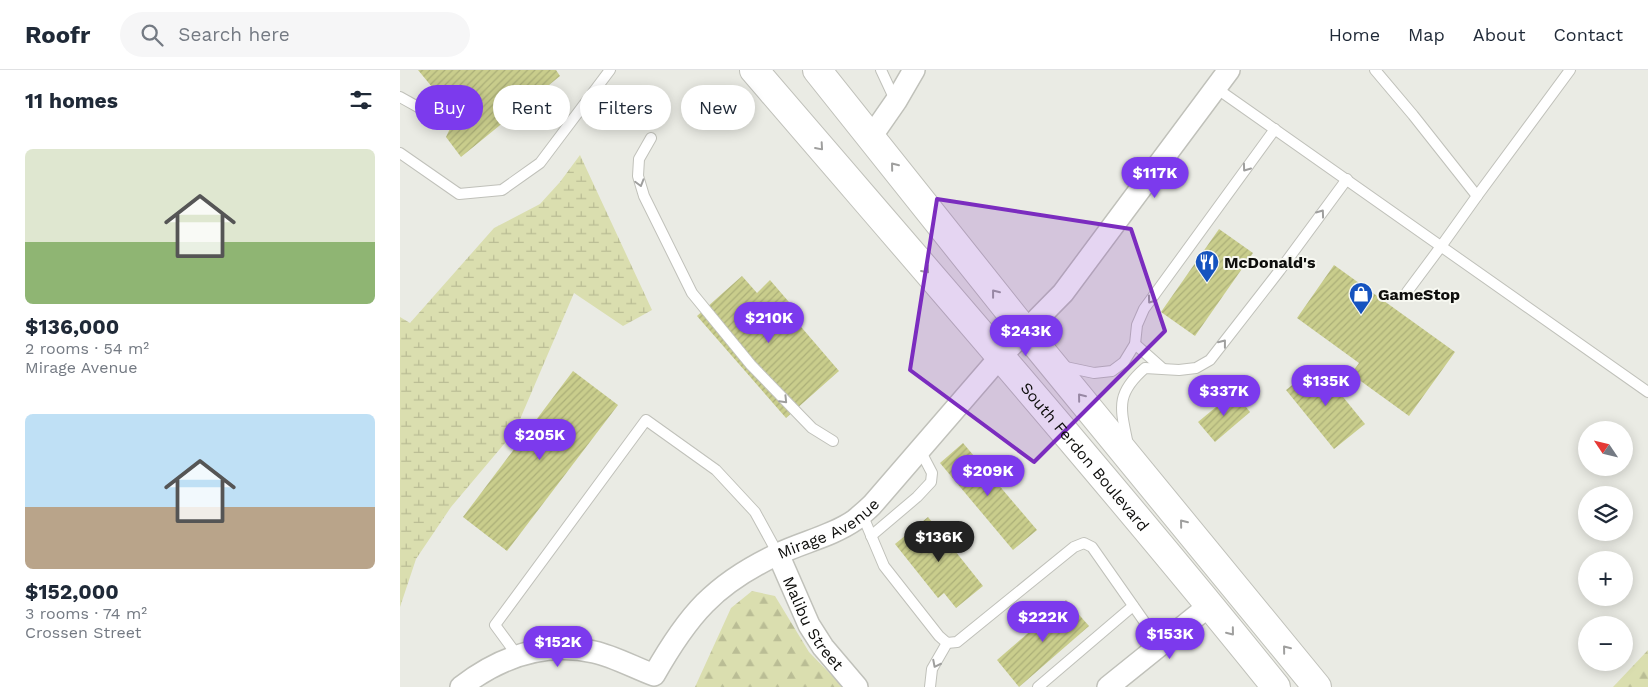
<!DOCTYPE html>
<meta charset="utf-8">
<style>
body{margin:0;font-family:"Work Sans",sans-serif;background:#f6f6f7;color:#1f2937;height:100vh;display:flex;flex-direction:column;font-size:19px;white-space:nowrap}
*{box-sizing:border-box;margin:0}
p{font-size:16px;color:#747a83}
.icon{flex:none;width:28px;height:28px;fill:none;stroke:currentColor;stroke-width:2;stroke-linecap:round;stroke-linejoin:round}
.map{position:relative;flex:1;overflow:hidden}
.panel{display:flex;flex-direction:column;background:#fff;width:400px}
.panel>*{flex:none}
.guide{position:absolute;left:15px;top:15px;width:475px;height:45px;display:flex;gap:10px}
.needle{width:32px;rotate:305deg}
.fabs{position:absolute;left:1178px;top:351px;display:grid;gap:10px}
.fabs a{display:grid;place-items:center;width:55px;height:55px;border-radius:50%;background:#fff;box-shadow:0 2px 12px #0003;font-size:25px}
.price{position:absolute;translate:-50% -42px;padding:0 11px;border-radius:18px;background:#7c3aed;color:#fff;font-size:16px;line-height:32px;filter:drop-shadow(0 1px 2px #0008)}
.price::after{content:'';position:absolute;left:50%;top:30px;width:15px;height:11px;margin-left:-8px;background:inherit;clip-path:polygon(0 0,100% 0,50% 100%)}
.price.selected{background:#222;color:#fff}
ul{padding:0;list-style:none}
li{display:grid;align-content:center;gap:10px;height:265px;padding:0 25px}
li span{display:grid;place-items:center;height:155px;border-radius:8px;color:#555}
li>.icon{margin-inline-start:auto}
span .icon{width:90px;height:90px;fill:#fffc;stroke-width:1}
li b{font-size:21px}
h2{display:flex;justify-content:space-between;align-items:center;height:60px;padding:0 25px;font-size:21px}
.tag{padding:0 18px;border-radius:22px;background:#fff;box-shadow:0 2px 12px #0003;font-size:18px;line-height:45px}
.tag.selected{background:#7c3aed;color:#fff}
header{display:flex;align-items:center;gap:30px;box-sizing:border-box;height:70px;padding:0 25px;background:#fff;border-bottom:1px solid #e0e1e3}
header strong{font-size:24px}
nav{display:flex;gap:28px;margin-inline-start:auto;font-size:18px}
.search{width:350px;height:45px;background:#f6f6f7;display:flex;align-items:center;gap:12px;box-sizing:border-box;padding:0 18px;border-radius:28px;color:#747a83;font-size:19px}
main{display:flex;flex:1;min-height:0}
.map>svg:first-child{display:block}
.forest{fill:url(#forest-firs)}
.wetland{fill:url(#wetland-marsh)}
.building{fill:url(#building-hatch)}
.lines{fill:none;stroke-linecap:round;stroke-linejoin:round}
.service-casing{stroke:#c0c1ba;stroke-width:12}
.minor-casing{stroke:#c0c1ba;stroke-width:24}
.primary-casing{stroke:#c0c1ba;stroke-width:30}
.service{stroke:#fff;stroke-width:10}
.minor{stroke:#fff;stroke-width:21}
.primary{stroke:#fff;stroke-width:28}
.oneway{stroke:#9f9f9e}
.marked{fill:#7b2cbf;fill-opacity:0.2;stroke:#7b2cbf;stroke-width:4;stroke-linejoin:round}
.labels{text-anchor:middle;stroke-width:4;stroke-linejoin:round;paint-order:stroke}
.poi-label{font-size:16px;font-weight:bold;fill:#0f0f0d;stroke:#f7f8f1;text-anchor:start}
.street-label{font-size:16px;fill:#0f0f0d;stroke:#f7f8f1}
</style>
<header>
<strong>Roofr</strong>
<div class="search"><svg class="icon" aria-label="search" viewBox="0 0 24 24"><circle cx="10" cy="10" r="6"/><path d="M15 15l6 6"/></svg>Search here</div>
<nav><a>Home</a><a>Map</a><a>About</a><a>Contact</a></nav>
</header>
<main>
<section class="panel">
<h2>11 homes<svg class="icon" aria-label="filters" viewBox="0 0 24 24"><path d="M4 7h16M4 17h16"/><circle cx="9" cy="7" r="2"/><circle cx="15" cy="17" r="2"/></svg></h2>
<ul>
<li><span style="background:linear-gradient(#dfe7d0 60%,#8fb573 0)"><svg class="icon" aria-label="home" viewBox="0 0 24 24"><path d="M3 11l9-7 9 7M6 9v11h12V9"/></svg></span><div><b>$136,000</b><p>2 rooms · 54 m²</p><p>Mirage Avenue</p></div></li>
<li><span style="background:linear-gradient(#bfe0f5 60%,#b9a48a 0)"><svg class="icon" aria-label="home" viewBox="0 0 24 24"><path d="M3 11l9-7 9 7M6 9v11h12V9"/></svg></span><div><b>$152,000</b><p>3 rooms · 74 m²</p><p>Crossen Street</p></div></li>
</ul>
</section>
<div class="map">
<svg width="1248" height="617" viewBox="0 0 1248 617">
<defs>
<pattern id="forest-firs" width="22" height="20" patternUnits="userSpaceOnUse" patternTransform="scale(1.25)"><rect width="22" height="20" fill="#dadeaf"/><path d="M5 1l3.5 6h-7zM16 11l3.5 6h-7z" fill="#babd95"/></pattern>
<pattern id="wetland-marsh" width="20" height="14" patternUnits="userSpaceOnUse" patternTransform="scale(1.25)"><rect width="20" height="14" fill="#dadeaf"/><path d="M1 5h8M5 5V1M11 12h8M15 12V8" fill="none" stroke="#babd95"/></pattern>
<pattern id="building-hatch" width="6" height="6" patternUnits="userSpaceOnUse" patternTransform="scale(1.25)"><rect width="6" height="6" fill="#c9cd8c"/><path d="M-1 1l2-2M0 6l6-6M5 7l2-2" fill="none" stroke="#abaf78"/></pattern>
</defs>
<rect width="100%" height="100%" fill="#eaebe4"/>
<g class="forest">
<polygon points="352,521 375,526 409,582 443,617 295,617 331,538"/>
<polygon points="1248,580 1248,617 1213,617"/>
</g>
<polygon class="wetland" points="180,85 252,240 223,256 174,223 115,361 51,437 16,489 0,537 0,247 10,253 94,158 140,134 160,112"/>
<g class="building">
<polygon points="18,0 156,0 160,6 61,87 46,67 56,46"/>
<polygon points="819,159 853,183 795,266 761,242"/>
<polygon points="934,195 1055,282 1009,346 951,304 959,293 897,248"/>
<polygon points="342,206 357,223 370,210 395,239 390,244 439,301 386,348 297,246"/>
<polygon points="917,295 965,354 934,379 886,320"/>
<polygon points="173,301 218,335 107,481 63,447"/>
<polygon points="834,322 850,342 815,372 798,352"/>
<polygon points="563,373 637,460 613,480 540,393"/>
<polygon points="528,447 583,516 556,538 544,523 538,528 495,474"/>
<polygon points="666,530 689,556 619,617 597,590"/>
</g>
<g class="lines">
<g class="service-casing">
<g id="service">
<polyline points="481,0 495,30"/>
<polyline points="975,0 1013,45 1077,126 1042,175 1007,222"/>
<polyline points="816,18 1248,322"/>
<polyline points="0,27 36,47"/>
<polyline points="251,68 239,89 238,106 244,126 292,223 351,295 412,358 433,371"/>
<polyline points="0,83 59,124 102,120 140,93 210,0"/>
<polyline points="1077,126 1170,0"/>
<polyline points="735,274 762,298"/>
<polyline points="661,296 694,303 712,301 724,292 735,274 737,255 744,239 875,59"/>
<path d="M728,375C721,339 714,325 745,298L779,300L796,298L810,290L880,200L947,109"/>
<polyline points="462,444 484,496 539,566 547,573 557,572 674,477 684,473 692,477 760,574"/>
<polyline points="471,466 517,427 531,412 532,403 520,380"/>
<polyline points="117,585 95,555 246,350 316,400 355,442 378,484"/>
<polyline points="530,617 532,599 547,573"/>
<polyline points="638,617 733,536"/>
</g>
</g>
<g class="minor-casing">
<g id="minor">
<polyline points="471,67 496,31 514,0"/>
<path id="s1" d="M378,484L409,555L423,577L457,617"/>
<path id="s2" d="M61,617C100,587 144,571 194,582C213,586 235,598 254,605C288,545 314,514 378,484C403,472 432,466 455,450C461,445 467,440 472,435L600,287L663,223L829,0"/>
<polyline points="708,617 810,535"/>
</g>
</g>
<g class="primary-casing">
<g id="primary">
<path id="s3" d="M354,0C529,204 707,407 876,617"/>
<polyline points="417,0 625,261 917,617"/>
</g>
</g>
<use href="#service" class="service"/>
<use href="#minor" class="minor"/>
<use href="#primary" class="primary"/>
</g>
<defs><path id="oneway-chevron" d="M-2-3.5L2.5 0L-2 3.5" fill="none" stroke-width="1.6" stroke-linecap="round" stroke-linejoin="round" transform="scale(1.25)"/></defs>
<g class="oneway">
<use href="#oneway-chevron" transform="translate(420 77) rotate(49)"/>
<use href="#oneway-chevron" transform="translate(494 96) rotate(-129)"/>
<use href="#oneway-chevron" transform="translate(846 98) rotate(126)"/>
<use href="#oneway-chevron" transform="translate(240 113) rotate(74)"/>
<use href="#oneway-chevron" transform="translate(921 143) rotate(-54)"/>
<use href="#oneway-chevron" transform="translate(526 200) rotate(49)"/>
<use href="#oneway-chevron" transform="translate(595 223) rotate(-128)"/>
<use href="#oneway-chevron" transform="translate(751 230) rotate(126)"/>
<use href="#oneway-chevron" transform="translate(823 273) rotate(-52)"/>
<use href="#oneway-chevron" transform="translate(681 327) rotate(-129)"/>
<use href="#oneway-chevron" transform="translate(384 330) rotate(46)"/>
<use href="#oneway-chevron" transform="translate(783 453) rotate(-129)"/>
<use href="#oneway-chevron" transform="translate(831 562) rotate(51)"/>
<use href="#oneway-chevron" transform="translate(886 579) rotate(-129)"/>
<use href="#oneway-chevron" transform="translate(536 594) rotate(117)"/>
</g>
<path class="marked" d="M537,129L731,159L765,261L634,392L510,300Z"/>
<defs>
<g id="restaurant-pin" transform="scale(1.25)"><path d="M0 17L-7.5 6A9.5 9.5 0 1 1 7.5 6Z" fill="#1553bf" stroke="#f7f8f1"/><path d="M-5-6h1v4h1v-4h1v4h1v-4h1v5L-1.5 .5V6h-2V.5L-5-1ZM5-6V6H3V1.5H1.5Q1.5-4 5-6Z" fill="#fff"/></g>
<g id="shop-pin" transform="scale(1.25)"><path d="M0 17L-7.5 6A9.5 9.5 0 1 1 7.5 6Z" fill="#1553bf" stroke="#f7f8f1"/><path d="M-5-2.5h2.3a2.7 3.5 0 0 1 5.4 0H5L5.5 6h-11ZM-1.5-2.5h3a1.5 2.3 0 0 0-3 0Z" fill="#fff"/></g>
</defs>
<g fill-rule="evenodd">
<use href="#restaurant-pin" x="807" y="192"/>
<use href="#shop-pin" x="961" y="224"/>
</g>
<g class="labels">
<g class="poi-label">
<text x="824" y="198">McDonald's</text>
<text x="978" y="230">GameStop</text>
</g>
<g class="street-label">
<text dy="6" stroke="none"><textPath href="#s3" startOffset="509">South Ferdon Boulevard</textPath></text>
<text dy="6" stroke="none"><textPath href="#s2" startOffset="440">Mirage Avenue</textPath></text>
<text dy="6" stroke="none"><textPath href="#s1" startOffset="78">Malibu Street</textPath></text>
</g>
</g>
</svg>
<div class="fabs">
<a><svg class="needle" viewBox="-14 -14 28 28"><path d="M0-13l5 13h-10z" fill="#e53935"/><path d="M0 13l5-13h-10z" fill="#747a83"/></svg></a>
<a><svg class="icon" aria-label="layers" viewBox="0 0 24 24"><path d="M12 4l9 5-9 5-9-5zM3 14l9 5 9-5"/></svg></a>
<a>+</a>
<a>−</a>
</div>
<b class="price" style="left:755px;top:129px">$117K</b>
<b class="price" style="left:369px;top:274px">$210K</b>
<b class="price" style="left:626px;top:287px">$243K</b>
<b class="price" style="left:926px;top:337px">$135K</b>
<b class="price" style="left:824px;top:347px">$337K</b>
<b class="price" style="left:140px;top:391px">$205K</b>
<b class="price" style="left:588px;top:427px">$209K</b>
<b class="price selected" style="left:539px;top:493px">$136K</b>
<b class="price" style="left:643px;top:573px">$222K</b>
<b class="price" style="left:770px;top:590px">$153K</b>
<b class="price" style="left:158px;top:598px">$152K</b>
<div class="guide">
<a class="tag selected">Buy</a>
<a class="tag">Rent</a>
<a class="tag">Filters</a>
<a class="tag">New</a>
</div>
</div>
</main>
